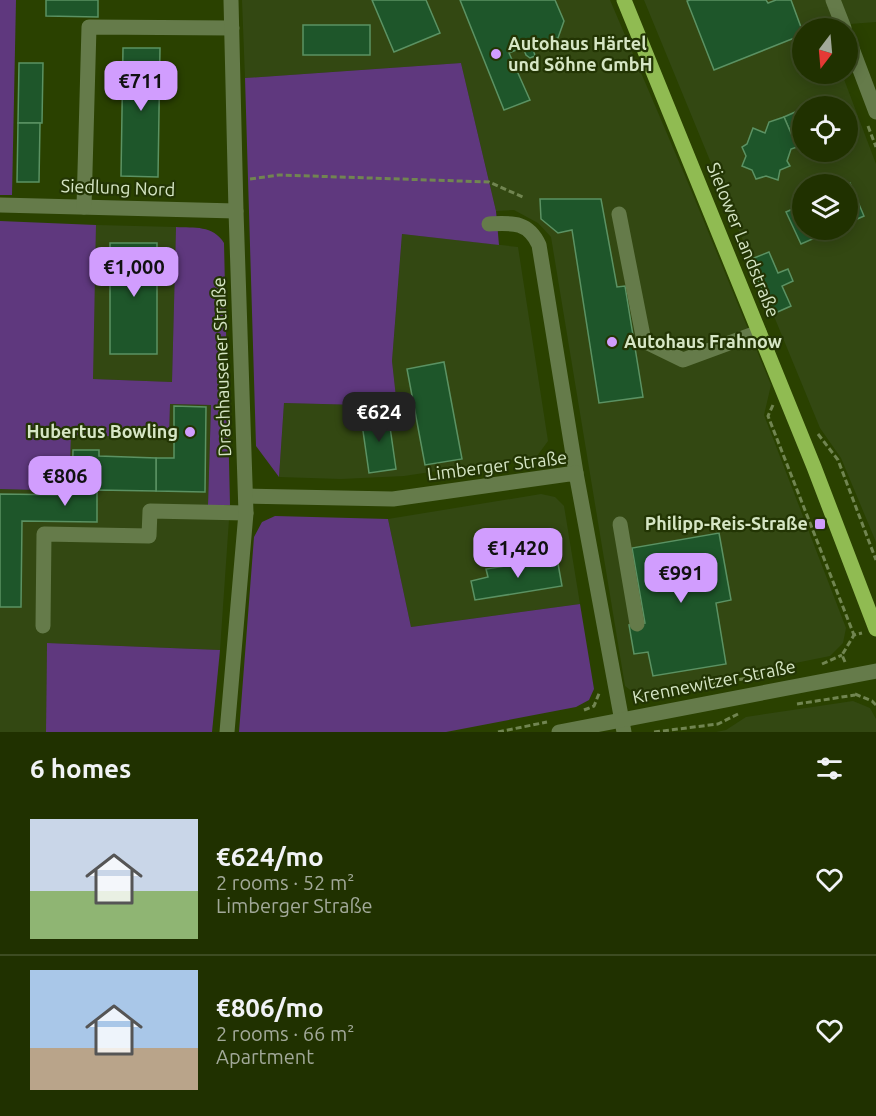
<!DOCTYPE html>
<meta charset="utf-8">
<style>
body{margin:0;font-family:Ubuntu,sans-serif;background:#28390a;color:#f1f3f6;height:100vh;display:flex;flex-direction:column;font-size:22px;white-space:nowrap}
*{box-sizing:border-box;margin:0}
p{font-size:20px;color:#a2a999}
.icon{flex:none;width:33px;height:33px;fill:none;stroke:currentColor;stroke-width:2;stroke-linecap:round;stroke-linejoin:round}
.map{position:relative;height:732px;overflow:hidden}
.sheet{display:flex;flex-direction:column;background:#203100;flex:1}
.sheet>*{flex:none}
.needle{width:39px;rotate:196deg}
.tools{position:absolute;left:792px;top:18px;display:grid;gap:12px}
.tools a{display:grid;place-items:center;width:66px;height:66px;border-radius:50%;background:#203100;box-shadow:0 3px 15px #0003,0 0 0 2px #3d4c22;font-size:30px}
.price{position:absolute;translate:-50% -51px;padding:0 14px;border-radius:12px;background:#d19dfe;color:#111;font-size:20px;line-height:39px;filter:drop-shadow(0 2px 3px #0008)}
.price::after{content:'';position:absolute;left:50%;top:36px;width:18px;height:14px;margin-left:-9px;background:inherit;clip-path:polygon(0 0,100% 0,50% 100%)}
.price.selected{background:#222;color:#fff}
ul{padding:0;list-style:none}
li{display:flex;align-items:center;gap:18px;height:150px;padding:0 30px}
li+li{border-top:2px solid #3d4c22}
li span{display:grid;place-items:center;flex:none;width:168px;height:120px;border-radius:0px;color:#555}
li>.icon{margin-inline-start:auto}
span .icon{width:72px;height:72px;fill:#fffc;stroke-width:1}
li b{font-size:26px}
h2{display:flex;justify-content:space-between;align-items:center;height:72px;padding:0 30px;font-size:26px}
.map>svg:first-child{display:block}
.built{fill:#334812;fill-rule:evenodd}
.green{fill:#5f387e}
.building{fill:#1e562a;stroke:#5b9263;stroke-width:1.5}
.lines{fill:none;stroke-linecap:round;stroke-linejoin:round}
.path{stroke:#718551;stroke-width:3;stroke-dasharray:6 3;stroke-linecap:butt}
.minor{stroke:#657b4a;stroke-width:15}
.major{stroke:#90bb52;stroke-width:15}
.poi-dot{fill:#d19dfe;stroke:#233504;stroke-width:2}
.labels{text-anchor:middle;stroke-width:4.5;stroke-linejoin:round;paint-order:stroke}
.poi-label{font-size:18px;font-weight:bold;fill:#d6e6c5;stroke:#233504;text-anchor:start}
.street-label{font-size:18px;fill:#d6e6c5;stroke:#233504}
</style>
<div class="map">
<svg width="876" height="732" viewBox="0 0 876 732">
<rect width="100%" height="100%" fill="#2a4100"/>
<g class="built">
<polygon points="242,0 610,0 691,190 771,385 764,415 846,628 843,643 830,656 637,695 625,686 551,237 538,223 514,210 496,211 461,63 245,78"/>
<path d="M644,0H876V22L824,26L825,28H802V74H842L876,164V542L841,458L820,428ZM802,106H848V152H802ZM802,184H848V230H802Z"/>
<polygon points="96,225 176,227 172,382 92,379"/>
<polygon points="402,234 518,247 548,441 537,456 404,476 341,479 279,477 284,403 397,406 392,361"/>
<polygon points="170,404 211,405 208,504 230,505 220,650 47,643 46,732 0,732 0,489 68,491 71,435 169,438"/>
<polygon points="541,494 555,497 564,506 580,604 411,627 388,519"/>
<polygon points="853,701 870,708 876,719 876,732 716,732 726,730 746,717"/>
</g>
<g class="green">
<polygon points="0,0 16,0 12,195 0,195"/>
<polygon points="461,63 496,211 499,245 402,234 392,361 397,406 284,403 279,477 256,446 245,78"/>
<path d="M0,221L96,225L93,379L172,382L176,227C194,228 213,225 224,243L230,505H208L211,405L170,404L169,438L71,435L69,491L0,489Z"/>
<polygon points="275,516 388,519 411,627 580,604 594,689 589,700 576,707 446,732 239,732 254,537 262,522"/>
<polygon points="47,643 220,650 212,732 46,732"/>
</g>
<g class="building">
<polygon points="46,0 98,0 98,17 46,16"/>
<polygon points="372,0 426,0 440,33 394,52"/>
<polygon points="460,0 555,0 564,21 558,38 533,48 535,56 530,58 526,55 523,47 509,53 530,100 504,110"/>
<polygon points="690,0 766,0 768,3 776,0 791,0 802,30 802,35 714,70 687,1"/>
<rect x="303" y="25" width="67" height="30"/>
<polygon points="123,48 160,48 158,177 121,176"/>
<polygon points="19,63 43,63 42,123 18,123"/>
<polygon points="802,109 802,144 797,147 784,117"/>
<polygon points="784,117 797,147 791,149 787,161 790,166 780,170 778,180 766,176 756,179 752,170 742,166 746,156 742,147 747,144 753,128 765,133 769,122"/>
<polygon points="18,123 40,123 39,182 17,182"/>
<polygon points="850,183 864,216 848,223 847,184"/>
<polygon points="540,199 601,199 617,287 625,286 643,397 599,403 572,230 558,233 541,219"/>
<polygon points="802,205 802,230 833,230 801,244 786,212"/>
<rect x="110" y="243" width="47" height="111"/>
<polygon points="769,252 778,273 788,269 793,281 782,286 791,306 773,314 749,260"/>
<polygon points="444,362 462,459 425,465 407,369"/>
<polygon points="174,406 206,407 205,492 156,491 156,458 174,458"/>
<polygon points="388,413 396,469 369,473 361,417"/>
<polygon points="73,450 99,450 99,456 156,458 156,491 97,490 97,522 22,521 21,607 0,607 0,494 72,495"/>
<polygon points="719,533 731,600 716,603 726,664 653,676 648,652 634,654 629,625 645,623 632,548"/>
<polygon points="557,558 562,586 475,600 471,581 488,577 486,569"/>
</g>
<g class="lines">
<g class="path">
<polyline points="868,126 876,147"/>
<polyline points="250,179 279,175 489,182 525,198"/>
<polyline points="773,405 768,416 854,635"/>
<polyline points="818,434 838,460 876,560"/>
<polyline points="845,662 842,655 854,635 862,633"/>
<polyline points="822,664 842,655"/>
<polyline points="855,694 872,701 876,705"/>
<polyline points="633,699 780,672"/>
<polyline points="797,704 855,695"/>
<polyline points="584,710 594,706 600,691"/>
<polyline points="498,732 547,722"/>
<polyline points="654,732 718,724 738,714"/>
</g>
<g class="minor">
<polyline points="833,0 844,28"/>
<polyline points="848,38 876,112"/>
<polyline points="0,205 236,211"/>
<polyline points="84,207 89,27 232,28"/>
<polyline points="619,214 644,341 683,360 759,332"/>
<path d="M489,224C512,223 528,221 539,245L576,473"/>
<polyline points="246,496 393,499 576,473 624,732"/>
<polyline points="620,524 637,624"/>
<polyline points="43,626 44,534 149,536 150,511 246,513"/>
<polyline points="227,732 246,513 236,211 231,0"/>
<polyline points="559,732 876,671"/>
</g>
<polyline class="major" points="624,0 814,467 876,629"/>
</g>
<g class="poi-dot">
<circle cx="496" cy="54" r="6"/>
<circle cx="612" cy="342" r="6"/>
<circle cx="190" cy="432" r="6"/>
<rect x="814" y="518" width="12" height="12" rx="3"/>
</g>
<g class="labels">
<g class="poi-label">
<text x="508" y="50">Autohaus Härtel<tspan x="508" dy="21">und Söhne GmbH</tspan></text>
<text x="624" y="348">Autohaus Frahnow</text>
<text x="178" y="438" text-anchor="end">Hubertus Bowling</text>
<text x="808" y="530" text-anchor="end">Philipp-Reis-Straße</text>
</g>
<g class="street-label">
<text transform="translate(118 188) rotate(2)" y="6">Siedlung Nord</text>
<text transform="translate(743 240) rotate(68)" y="6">Sielower Landstraße</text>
<text transform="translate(222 367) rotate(-92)" y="6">Drachhausener Straße</text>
<text transform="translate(497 466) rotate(-7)" y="6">Limberger Straße</text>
<text transform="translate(714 682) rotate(-11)" y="6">Krennewitzer Straße</text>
</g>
</g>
</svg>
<div class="tools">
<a><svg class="needle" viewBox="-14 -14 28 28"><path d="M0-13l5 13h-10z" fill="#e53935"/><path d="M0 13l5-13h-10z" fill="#a2a999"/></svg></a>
<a><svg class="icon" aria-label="locate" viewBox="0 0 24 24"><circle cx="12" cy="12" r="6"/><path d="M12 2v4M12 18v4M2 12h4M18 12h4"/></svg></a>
<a><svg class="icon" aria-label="layers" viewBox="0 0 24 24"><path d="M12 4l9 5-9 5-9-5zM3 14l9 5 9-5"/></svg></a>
</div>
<b class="price" style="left:141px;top:112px">€711</b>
<b class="price" style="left:134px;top:298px">€1,000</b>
<b class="price selected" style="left:379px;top:443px">€624</b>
<b class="price" style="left:65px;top:507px">€806</b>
<b class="price" style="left:518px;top:579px">€1,420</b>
<b class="price" style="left:681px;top:604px">€991</b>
</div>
<section class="sheet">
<h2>6 homes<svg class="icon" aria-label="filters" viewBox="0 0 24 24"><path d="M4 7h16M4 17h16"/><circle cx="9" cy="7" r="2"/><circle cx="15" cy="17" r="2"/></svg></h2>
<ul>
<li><span style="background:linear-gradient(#c9d6e8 60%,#8fb573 0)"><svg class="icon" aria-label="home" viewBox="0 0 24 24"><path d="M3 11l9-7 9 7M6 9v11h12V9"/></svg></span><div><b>€624/mo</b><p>2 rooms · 52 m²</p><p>Limberger Straße</p></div><svg class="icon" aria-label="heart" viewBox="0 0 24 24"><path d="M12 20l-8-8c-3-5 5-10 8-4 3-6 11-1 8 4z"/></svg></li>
<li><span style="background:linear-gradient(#a9c7e8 65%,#b9a48a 0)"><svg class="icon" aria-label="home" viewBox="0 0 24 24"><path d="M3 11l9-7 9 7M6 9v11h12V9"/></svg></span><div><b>€806/mo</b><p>2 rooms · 66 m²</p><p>Apartment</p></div><svg class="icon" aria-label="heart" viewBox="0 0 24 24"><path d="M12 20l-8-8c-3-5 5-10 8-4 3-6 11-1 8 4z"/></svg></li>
</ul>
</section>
